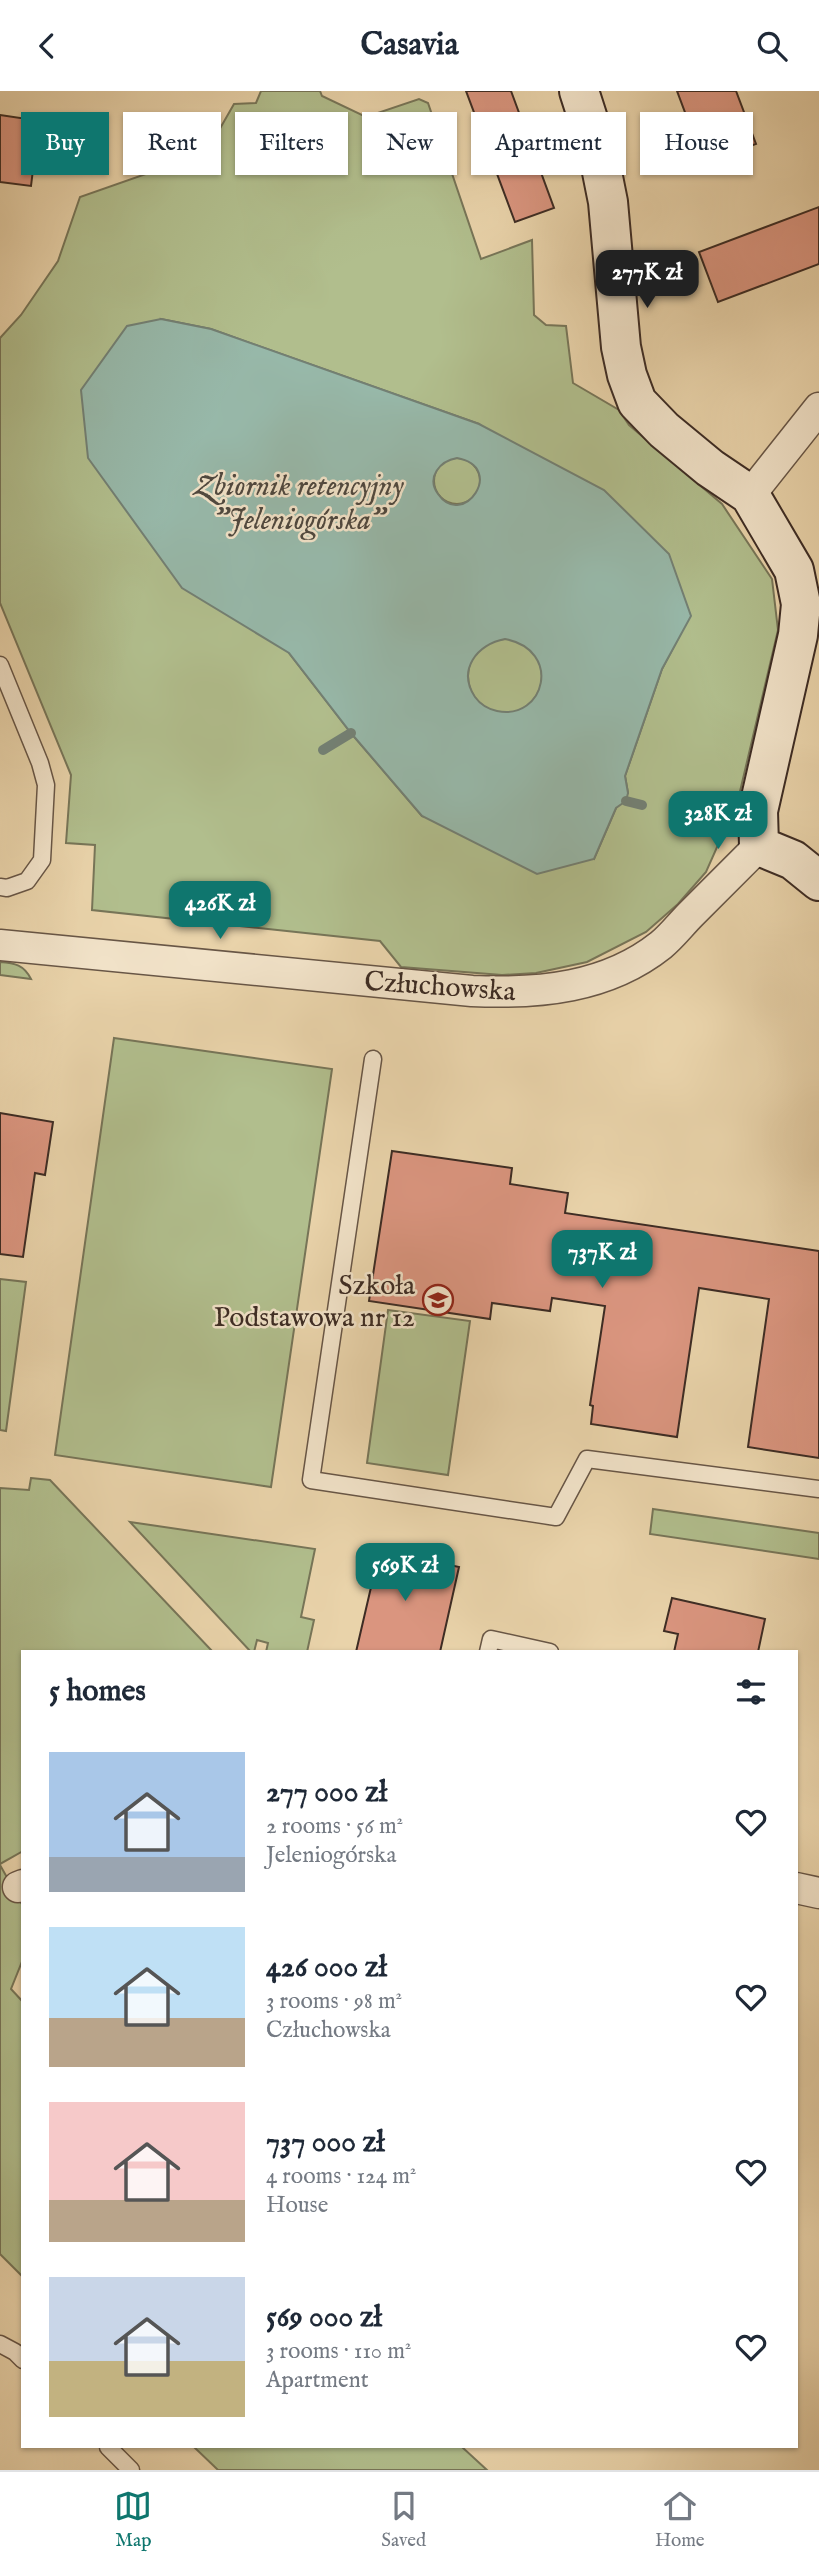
<!DOCTYPE html>
<meta charset="utf-8">
<style>
body{margin:0;font-family:"IM FELL English",serif;background:#f6f6f7;color:#1f2937;height:100vh;display:flex;flex-direction:column;font-size:26px;white-space:nowrap}
*{box-sizing:border-box;margin:0}
p{font-size:23px;color:#747a83}
.icon{flex:none;width:38px;height:38px;fill:none;stroke:currentColor;stroke-width:2;stroke-linecap:round;stroke-linejoin:round}
.map{position:relative;flex:1;overflow:hidden}
.drawer{position:absolute;left:21px;top:1559px;width:777px;height:798px;display:flex;flex-direction:column;background:#fff;border-radius:0px;box-shadow:0 2px 5px #0004}
.drawer>*{flex:none}
.top-card{position:absolute;left:21px;top:21px;width:777px;height:63px;display:flex;gap:14px}
.price{position:absolute;translate:-50% -60px;padding:0 16px;border-radius:14px;background:#0f766e;color:#fff;font-size:23px;line-height:46px;filter:drop-shadow(0 2px 4px #0008)}
.price::after{content:'';position:absolute;left:50%;top:42px;width:21px;height:16px;margin-left:-10px;background:inherit;clip-path:polygon(0 0,100% 0,50% 100%)}
.price.current{background:#222;color:#fff}
ul{padding:0;list-style:none}
li{display:flex;align-items:center;gap:21px;height:175px;padding:0 28px}
li span{display:grid;place-items:center;flex:none;width:196px;height:140px;border-radius:0px;color:#555}
li>.icon{margin-inline-start:auto}
span .icon{width:84px;height:84px;fill:#fffc;stroke-width:1}
li b{font-size:30px}
h2{display:flex;justify-content:space-between;align-items:center;height:84px;padding:0 28px;font-size:30px}
.pill{padding:0 24px;border-radius:0px;background:#fff;box-shadow:0 2px 5px #0004;font-size:24px;line-height:63px}
.pill.current{background:#0f766e;color:#fff}
header{display:flex;justify-content:space-between;align-items:center;height:91px;padding:0 28px;background:#fff;font-size:32px;font-weight:800}
.tab-bar{display:flex;justify-content:space-around;align-items:center;height:98px;border-top:2px solid #e0e1e3;background:#fff;font-size:19px;color:#747a83}
.tab-bar a{display:grid;justify-items:center;gap:4px}
.tab-bar .current{color:#0f766e}
.map>svg:first-child{display:block}
.green{fill:#b1be8d;stroke:#777558;stroke-width:2;fill-rule:evenodd}
.water{fill:#97b8a9;stroke:#738074;stroke-width:2;fill-rule:evenodd}
.lines{fill:none;stroke-linecap:round;stroke-linejoin:round}
.stream{stroke:#738074;stroke-width:10}
.building{fill:#da957f;stroke:#3d2c24;stroke-width:2}
.lane-casing{stroke:#685646;stroke-width:19}
.street-casing{stroke:#685646;stroke-width:33}
.secondary-casing{stroke:#3d2c24;stroke-width:42}
.lane{stroke:#f1e2c8;stroke-width:16}
.street{stroke:#f1e2c8;stroke-width:30}
.secondary{stroke:#f1e2c8;stroke-width:38}
.labels{text-anchor:middle;stroke-width:5;stroke-linejoin:round;paint-order:stroke}
.street-label{font-size:28px;fill:#3d2c24;stroke:#f1e2c8}
.poi-label{font-size:28px;fill:#3d2c24;stroke:#f1e2c8;text-anchor:end}
.water-label{font-size:30px;font-style:italic;fill:#4f483f;stroke:#f1e2c8}
</style>
<header><svg class="icon" aria-label="back" viewBox="0 0 24 24"><path d="M15 5l-7 7 7 7"/></svg>Casavia<svg class="icon" aria-label="search" viewBox="0 0 24 24"><circle cx="10" cy="10" r="6"/><path d="M15 15l6 6"/></svg></header>
<div class="map">
<svg width="819" height="2379" viewBox="0 0 819 2379">
<rect width="100%" height="100%" fill="#e9d3aa"/>
<filter id="stains"><feTurbulence type="fractalNoise" baseFrequency=".00286" numOctaves="4"/><feColorMatrix values="0 0 0 0 .2 0 0 0 0 .09 0 0 0 0 .02 0 0 0 .5 -.17"/></filter>
<radialGradient id="worn" r=".72"><stop offset=".6" stop-color="#630" stop-opacity="0"/><stop offset="1" stop-color="#630" stop-opacity=".3"/></radialGradient>
<g class="green">
<path d="M261,0H320L322,5L366,26L419,8L428,12L481,168L532,149L534,224L546,234L566,235L573,292L619,319L629,334L722,413L772,488L778,539L738,709L706,781L678,813L646,841L587,871L536,882L502,884L401,876L380,850L92,819L95,754L66,752L71,684L0,512V247L21,224L58,170L80,106L206,62L234,13L256,12ZM161,228L211,238L479,333L690,525L662,578L625,685L628,702L616,717L594,768L422,725L351,642L289,562Z"/>
<circle cx="457" cy="390" r="23"/>
<circle cx="505" cy="585" r="37"/>
<path d="M0,871C15,872 24,874 31,888L0,884Z"/>
<polygon points="114,947 332,978 271,1396 55,1364"/>
<polygon points="0,1188 26,1191 6,1340 0,1339"/>
<polygon points="388,1219 470,1230 448,1384 367,1372"/>
<polygon points="31,1387 50,1389 213,1561 23,1561 23,1760 0,1773 0,1397 29,1399"/>
<polygon points="653,1418 819,1442 819,1468 650,1443"/>
<polygon points="130,1431 315,1458 301,1526 314,1529 307,1561 266,1561 268,1552 257,1549 254,1561 251,1561"/>
<polygon points="0,1774 23,1815 23,1868 11,1898 23,1911 23,2186 0,2163"/>
<polygon points="194,2356 462,2356 487,2379 218,2379"/>
</g>
<path class="water" d="M161,228L211,238L479,333L604,399L669,463L691,525L662,578L625,685L628,702L626,710L616,717L594,768L537,783L422,725L351,642L289,562L182,497L88,367L81,299L127,235ZM457,367C507,376 463,439 438,403C426,386 440,370 457,367ZM505,548C563,559 545,630 497,620C488,618 480,613 475,606C457,579 477,553 505,548Z"/>
<g class="lines">
<g class="stream">
<polyline points="323,659 351,642"/>
<polyline points="626,710 642,714"/>
</g>
</g>
<g class="building">
<polygon points="466,0 511,0 554,117 515,131"/>
<polygon points="677,0 736,0 756,53 704,72"/>
<polygon points="0,24 34,29 33,38 38,38 31,95 0,91"/>
<polygon points="819,116 819,173 718,211 699,161"/>
<polygon points="0,1022 53,1031 45,1084 35,1082 23,1166 0,1163"/>
<polygon points="392,1060 512,1077 510,1093 568,1102 565,1122 819,1160 819,1367 748,1356 769,1208 699,1197 677,1346 591,1333 593,1315 590,1314 605,1215 552,1207 550,1220 492,1212 490,1228 369,1210"/>
<polygon points="365,1456 459,1476 440,1561 356,1561 372,1492 358,1489"/>
<polygon points="672,1507 765,1528 758,1561 674,1561 678,1543 664,1540"/>
</g>
<g class="lines">
<g class="lane-casing">
<g id="lane">
<polyline points="0,574 40,672 46,694 42,769 27,790 7,797 0,796"/>
<polyline points="373,968 311,1389 556,1426 587,1368 819,1398"/>
<polyline points="488,1561 491,1548 550,1561"/>
<polyline points="0,2253 15,2261 23,2269"/>
<polyline points="108,2356 131,2379"/>
</g>
</g>
<g class="street-casing">
<g id="street">
<polyline points="750,404 819,317"/>
<path d="M0,854L472,900C539,903 607,897 661,854C672,845 681,833 691,823C714,800 737,777 759,755"/>
<polyline points="18,1796 23,1794"/>
<polyline points="796,1797 819,1802"/>
</g>
</g>
<g class="secondary-casing">
<polyline id="secondary" points="579,0 597,56 608,111 621,256 627,284 637,311 664,339 710,377 750,404 794,479 801,513 798,544 758,720 759,755 793,769 819,790"/>
</g>
<use href="#lane" class="lane"/>
<use href="#street" class="street"/>
<use href="#secondary" class="secondary"/>
</g>
<defs>
<g id="school-ring" transform="scale(1.575)"><circle r="9.5" fill="#f1e2c8" stroke="#8f2418" stroke-width="1.5"/><path d="M0-5L7-2L0 1L-7-2ZM-4 1L0 2.5L4 1V4Q0 6-4 4Z" fill="#8f2418"/></g>
</defs>
<g fill-rule="evenodd">
<use href="#school-ring" x="438" y="1209"/>
</g>
<g class="labels">
<g class="street-label">
<text transform="translate(440 894) rotate(4)" y="10">Człuchowska</text>
</g>
<g class="poi-label">
<text x="415" y="1203">Szkoła<tspan x="415" dy="32">Podstawowa nr 12</tspan></text>
</g>
<g class="water-label">
<text x="299" y="404">Zbiornik retencyjny<tspan x="299" dy="34">"Jeleniogórska"</tspan></text>
</g>
</g>
<rect width="100%" height="100%" filter="url(#stains)"/>
<rect width="100%" height="100%" fill="url(#worn)"/>
</svg>
<b class="price current" style="left:647px;top:219px">277K zł</b>
<b class="price" style="left:718px;top:760px">328K zł</b>
<b class="price" style="left:220px;top:850px">426K zł</b>
<b class="price" style="left:602px;top:1199px">737K zł</b>
<b class="price" style="left:405px;top:1512px">569K zł</b>
<div class="top-card">
<a class="pill current">Buy</a>
<a class="pill">Rent</a>
<a class="pill">Filters</a>
<a class="pill">New</a>
<a class="pill">Apartment</a>
<a class="pill">House</a>
</div>
<section class="drawer">
<h2>5 homes<svg class="icon" aria-label="filters" viewBox="0 0 24 24"><path d="M4 7h16M4 17h16"/><circle cx="9" cy="7" r="2"/><circle cx="15" cy="17" r="2"/></svg></h2>
<ul>
<li><span style="background:linear-gradient(#a9c7e8 75%,#9aa5b1 0)"><svg class="icon" aria-label="home" viewBox="0 0 24 24"><path d="M3 11l9-7 9 7M6 9v11h12V9"/></svg></span><div><b>277 000 zł</b><p>2 rooms · 56 m²</p><p>Jeleniogórska</p></div><svg class="icon" aria-label="heart" viewBox="0 0 24 24"><path d="M12 20l-8-8c-3-5 5-10 8-4 3-6 11-1 8 4z"/></svg></li>
<li><span style="background:linear-gradient(#bfe0f5 65%,#b9a48a 0)"><svg class="icon" aria-label="home" viewBox="0 0 24 24"><path d="M3 11l9-7 9 7M6 9v11h12V9"/></svg></span><div><b>426 000 zł</b><p>3 rooms · 98 m²</p><p>Człuchowska</p></div><svg class="icon" aria-label="heart" viewBox="0 0 24 24"><path d="M12 20l-8-8c-3-5 5-10 8-4 3-6 11-1 8 4z"/></svg></li>
<li><span style="background:linear-gradient(#f6c9c9 70%,#b9a48a 0)"><svg class="icon" aria-label="home" viewBox="0 0 24 24"><path d="M3 11l9-7 9 7M6 9v11h12V9"/></svg></span><div><b>737 000 zł</b><p>4 rooms · 124 m²</p><p>House</p></div><svg class="icon" aria-label="heart" viewBox="0 0 24 24"><path d="M12 20l-8-8c-3-5 5-10 8-4 3-6 11-1 8 4z"/></svg></li>
<li><span style="background:linear-gradient(#c9d6e8 60%,#c2b280 0)"><svg class="icon" aria-label="home" viewBox="0 0 24 24"><path d="M3 11l9-7 9 7M6 9v11h12V9"/></svg></span><div><b>569 000 zł</b><p>3 rooms · 110 m²</p><p>Apartment</p></div><svg class="icon" aria-label="heart" viewBox="0 0 24 24"><path d="M12 20l-8-8c-3-5 5-10 8-4 3-6 11-1 8 4z"/></svg></li>
</ul>
</section>
</div>
<nav class="tab-bar">
<a class="current"><svg class="icon" aria-label="map" viewBox="0 0 24 24"><path d="M3 6l6-2 6 2 6-2v14l-6 2-6-2-6 2zM9 4v14M15 6v14"/></svg>Map</a>
<a><svg class="icon" aria-label="saved" viewBox="0 0 24 24"><path d="M7 4h10v16l-5-4-5 4z"/></svg>Saved</a>
<a><svg class="icon" aria-label="home" viewBox="0 0 24 24"><path d="M3 11l9-7 9 7M6 9v11h12V9"/></svg>Home</a>
</nav>
